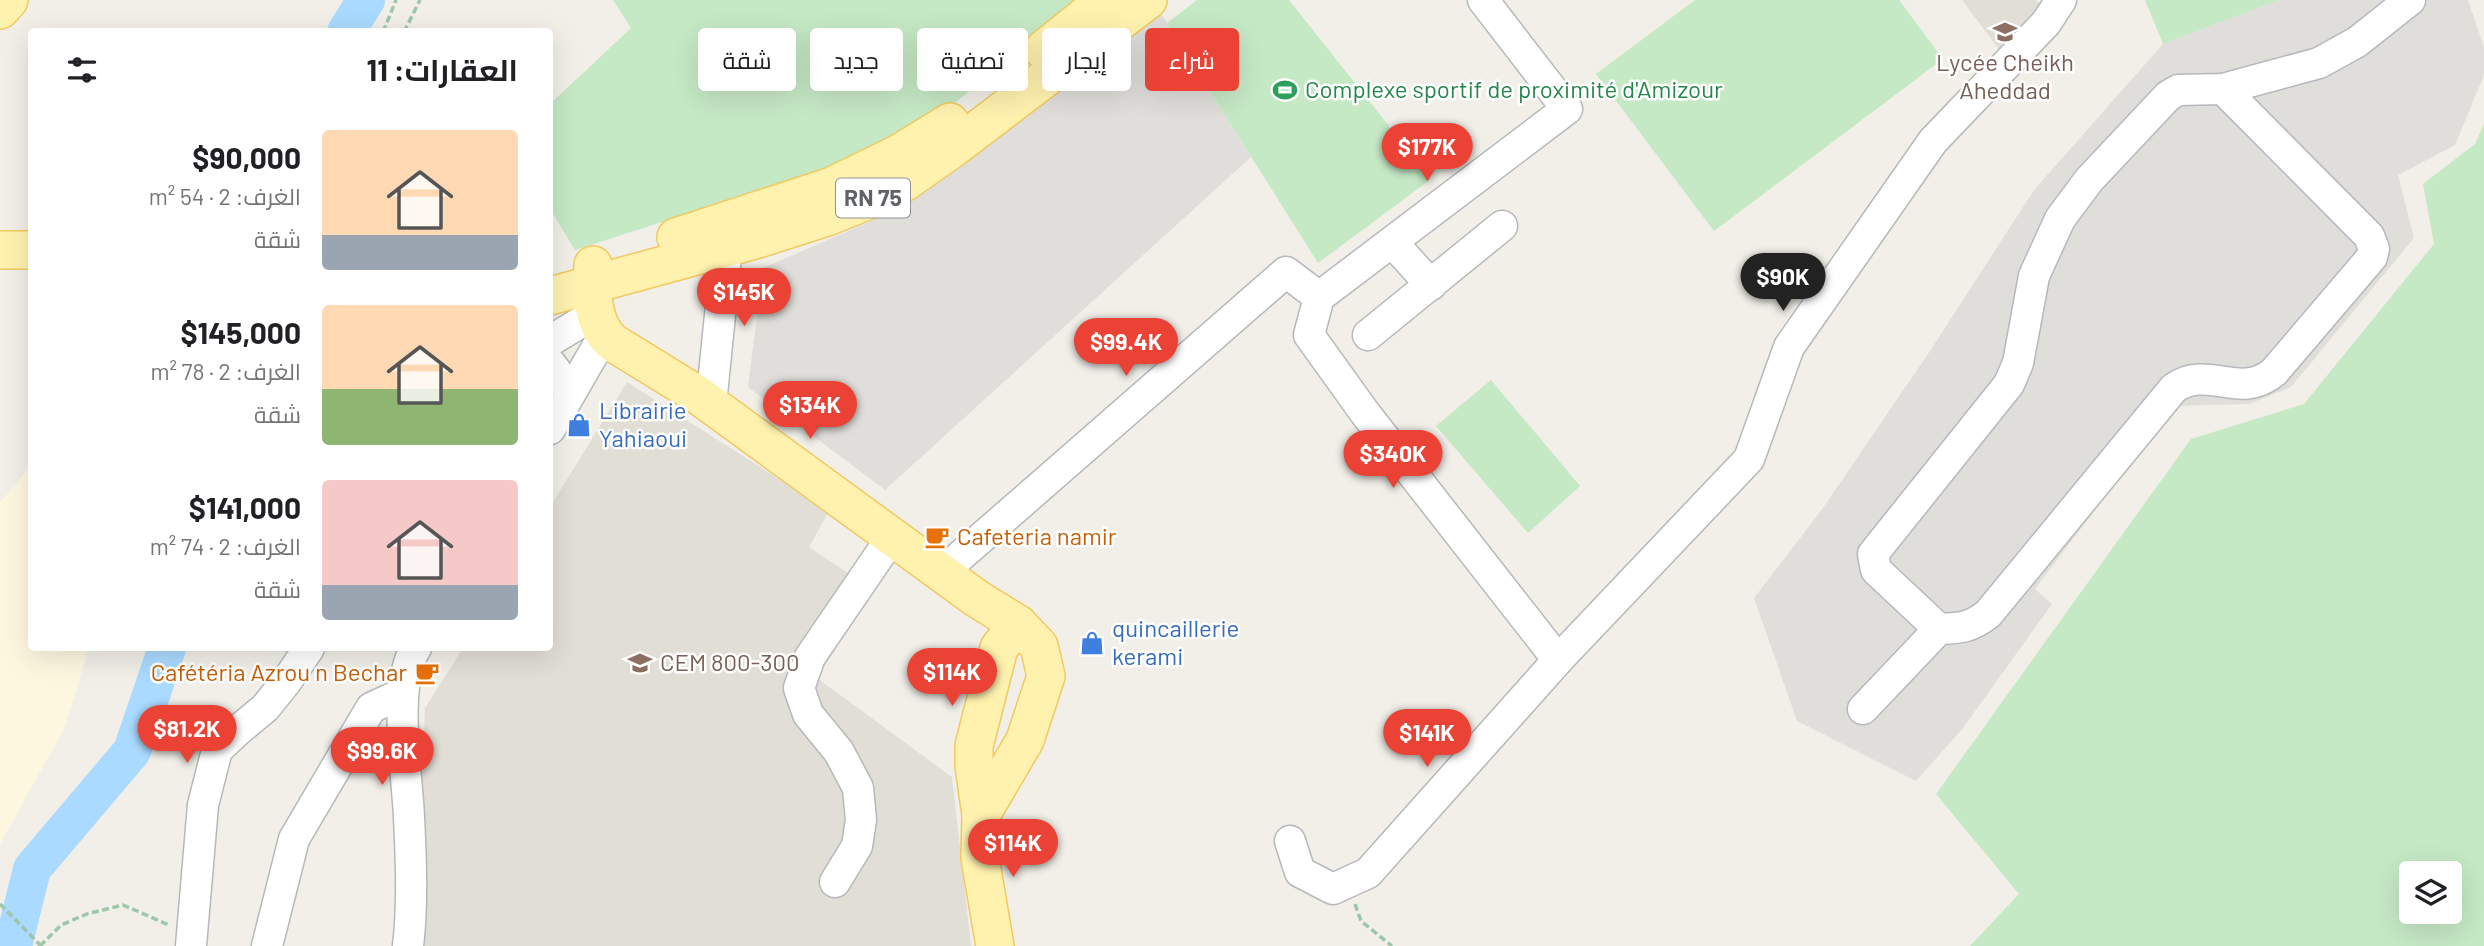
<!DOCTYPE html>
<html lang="ar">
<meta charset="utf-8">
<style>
body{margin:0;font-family:Barlow,Cairo,sans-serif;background:#f6f6f6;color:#202124;direction:rtl;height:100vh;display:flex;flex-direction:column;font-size:26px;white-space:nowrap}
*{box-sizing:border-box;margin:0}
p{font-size:23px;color:#757577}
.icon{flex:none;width:38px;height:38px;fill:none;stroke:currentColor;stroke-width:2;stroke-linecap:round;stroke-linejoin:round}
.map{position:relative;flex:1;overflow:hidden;direction:ltr}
.drawer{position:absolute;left:28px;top:28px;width:525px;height:623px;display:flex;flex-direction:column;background:#fff;border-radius:7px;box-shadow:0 7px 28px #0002;direction:rtl}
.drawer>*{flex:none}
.top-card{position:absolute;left:574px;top:28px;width:665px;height:63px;direction:rtl;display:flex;gap:14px}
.tools{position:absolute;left:2399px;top:861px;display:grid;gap:14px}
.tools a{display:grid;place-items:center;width:63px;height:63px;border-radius:7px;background:#fff;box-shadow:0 7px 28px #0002;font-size:35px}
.price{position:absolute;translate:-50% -60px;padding:0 16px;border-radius:24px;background:#ea4335;color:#fff;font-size:23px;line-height:46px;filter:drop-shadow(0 2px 4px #0008)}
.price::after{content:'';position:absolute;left:50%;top:42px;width:21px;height:16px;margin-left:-10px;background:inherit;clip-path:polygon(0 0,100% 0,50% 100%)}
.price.active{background:#222;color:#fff}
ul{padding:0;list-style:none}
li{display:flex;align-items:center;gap:21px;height:175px;padding:0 35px}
li span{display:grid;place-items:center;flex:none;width:196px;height:140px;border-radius:7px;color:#555}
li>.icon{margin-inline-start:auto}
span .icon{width:84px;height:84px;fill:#fffc;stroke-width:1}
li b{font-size:30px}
h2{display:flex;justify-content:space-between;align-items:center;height:84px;padding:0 35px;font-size:30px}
.pill{padding:0 24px;border-radius:7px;background:#fff;box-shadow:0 7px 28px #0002;font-size:24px;line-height:63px}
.pill.active{background:#ea4335;color:#fff}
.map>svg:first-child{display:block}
.commercial{fill:#fef7e0}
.industrial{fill:#e0deda}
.education{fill:#e1ded6}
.green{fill:#c5e8c5;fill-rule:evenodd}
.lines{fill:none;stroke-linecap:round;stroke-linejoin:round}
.river{stroke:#aadaff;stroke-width:38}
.minor-casing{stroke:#b5b8bc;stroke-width:33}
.major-casing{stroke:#f2c960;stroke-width:40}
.path{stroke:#9cc7a9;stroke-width:3.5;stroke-dasharray:7 3.5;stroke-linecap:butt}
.minor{stroke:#fff;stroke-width:30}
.major{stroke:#fff2af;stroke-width:37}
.labels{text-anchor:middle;stroke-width:5;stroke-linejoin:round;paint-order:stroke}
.shield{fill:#fff;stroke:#8f9295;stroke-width:2}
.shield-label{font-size:23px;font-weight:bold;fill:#5f6368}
.education-label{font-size:24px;fill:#785e54;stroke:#fff}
.leisure-label{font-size:24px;fill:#27864d;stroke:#fff;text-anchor:start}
.shop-label{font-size:24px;fill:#366cbe;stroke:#fff;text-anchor:start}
.food-label{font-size:24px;fill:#c56008;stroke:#fff;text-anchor:start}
</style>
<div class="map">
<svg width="2484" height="946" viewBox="0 0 2484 946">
<rect width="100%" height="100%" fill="#f1efe8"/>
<polygon class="commercial" points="31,465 32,648 89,648 65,727 0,844 0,503"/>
<g class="industrial">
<polygon points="2279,0 2468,0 2484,47 2484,75 2455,145 2398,175 2414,238 2291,387 2249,404 2174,406 2035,589 2052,604 1963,728 1916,781 1797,721 1754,598 1823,508 1932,348 2034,190 2163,44"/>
<polygon points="1157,7 1251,157 885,490 748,387 763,268 887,214"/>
</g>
<g class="education">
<polygon points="1962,0 2036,0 2048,11 2001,52"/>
<polygon points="627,382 829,511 809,547 873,590 817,678 952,777 971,946 416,946 425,708 463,648 550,648 550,507"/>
</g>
<g class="green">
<polygon points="613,0 1081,0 940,115 861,158 575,250 550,209 550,104 631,28"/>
<polygon points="1197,0 1289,0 1431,179 1318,263 1167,23"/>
<polygon points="1695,0 1899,0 1943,59 1714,231 1596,74"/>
<polygon points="2145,0 2279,0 2163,44"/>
<path d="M2484,124V946H1970L2019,894L1936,794L2191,439L2304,404L2434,244L2423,184L2475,144ZM2412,873H2450V912H2412Z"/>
<polygon points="1491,380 1580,486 1528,533 1436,426"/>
</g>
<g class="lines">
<g class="river">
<polyline points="346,32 366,0"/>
<polyline points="13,946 32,869 132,751 167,648"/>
</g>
<g class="minor-casing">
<g id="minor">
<polyline points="1483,0 1567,109 1319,297 1309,335 1365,413 1558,660"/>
<polyline points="1392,242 1431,285"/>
<polyline points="1368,335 1502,226"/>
<polyline points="550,341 596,313"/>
<polyline points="550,363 571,391"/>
<polyline points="711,404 727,246"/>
<polyline points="550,429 604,335"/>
<polyline points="941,573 1286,272 1319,297"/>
<polyline points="1939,629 1876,570 1873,554 2009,384 2018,363 2034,276 2060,219 2089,180 2168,96 2178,90 2223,89 2319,63 2357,42 2410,0"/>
<path d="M1863,709L1939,629C1961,628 1970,628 1988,614L2174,388C2209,364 2239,401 2274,372L2372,257L2374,249L2369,236L2223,89"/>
<polyline points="1290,841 1300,872 1333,889 1368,873 1558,660 1749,459 1789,347 1933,141 2046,23 2061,0"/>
<polyline points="835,882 857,846 861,820 858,788 839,752 808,714 799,688 810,657 892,537"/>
<polyline points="191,946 203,805 217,750 236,732 265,708 286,682 309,648"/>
<polyline points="267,946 294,839 371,708 403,693"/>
<path d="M408,946C413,904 411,859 409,817C407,773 392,684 416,648"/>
</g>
</g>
<g class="major-casing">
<g id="major">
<polyline points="0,10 9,0"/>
<polyline points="1043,50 1105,0"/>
<polyline points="676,237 832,186 898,154 950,122"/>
<polyline points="0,250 32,250"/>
<path d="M593,265C592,291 591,323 612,342L698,395L976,598L1018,624L1039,646L1046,676L1025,740L981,815"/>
<polyline points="550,296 755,240 827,217 869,200 905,182 952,149 1148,0"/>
<polyline points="995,946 980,858 981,815 974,766 974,746 999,648 1018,624"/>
</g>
</g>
<g class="path">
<polyline points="383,32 396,0"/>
<polyline points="404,32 420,0"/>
<polyline points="0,904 40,945"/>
<polyline points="1355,904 1361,921 1392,946"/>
<polyline points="40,946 61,925 87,914 123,905 169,925"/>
</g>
<use href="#minor" class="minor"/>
<use href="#major" class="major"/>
</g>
<defs>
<g id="school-bare" transform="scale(1.89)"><path d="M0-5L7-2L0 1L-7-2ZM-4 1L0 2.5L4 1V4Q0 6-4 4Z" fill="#8d6e63" stroke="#fff" stroke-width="2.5" paint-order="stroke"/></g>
<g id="stadium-bare" transform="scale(1.89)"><path d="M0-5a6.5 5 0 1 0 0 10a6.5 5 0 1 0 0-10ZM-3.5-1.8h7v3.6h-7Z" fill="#2e9e5b" stroke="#fff" stroke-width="2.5" paint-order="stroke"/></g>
<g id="shop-bare" transform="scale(1.89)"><path d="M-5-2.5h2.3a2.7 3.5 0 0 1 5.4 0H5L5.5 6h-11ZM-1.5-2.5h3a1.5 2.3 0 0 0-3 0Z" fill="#3f7fe0" stroke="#fff" stroke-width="2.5" paint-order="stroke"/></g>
<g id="cafe-bare" transform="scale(1.89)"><path d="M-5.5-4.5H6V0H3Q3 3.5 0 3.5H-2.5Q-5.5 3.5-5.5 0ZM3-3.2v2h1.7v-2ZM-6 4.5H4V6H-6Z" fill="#e8710a" stroke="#fff" stroke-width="2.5" paint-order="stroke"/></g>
</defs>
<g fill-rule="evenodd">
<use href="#school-bare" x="2005" y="32"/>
<use href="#stadium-bare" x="1285" y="90"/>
<use href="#shop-bare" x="579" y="425"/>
<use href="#cafe-bare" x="937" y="537"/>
<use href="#shop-bare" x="1092" y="643"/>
<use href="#school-bare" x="640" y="663"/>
<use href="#cafe-bare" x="427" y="673"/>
</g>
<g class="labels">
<rect class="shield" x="836" y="178.5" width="74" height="39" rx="5"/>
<g class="shield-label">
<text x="873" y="206">RN 75</text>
</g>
<g class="education-label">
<text x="2005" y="71">Lycée Cheikh<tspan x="2005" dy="28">Aheddad</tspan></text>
<text x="660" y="671" text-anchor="start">CEM 800-300</text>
</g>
<g class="leisure-label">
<text x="1305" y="98">Complexe sportif de proximité d'Amizour</text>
</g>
<g class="shop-label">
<text x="599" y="419">Librairie<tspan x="599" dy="28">Yahiaoui</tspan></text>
<text x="1112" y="637">quincaillerie<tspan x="1112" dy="28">kerami</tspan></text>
</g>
<g class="food-label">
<text x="957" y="545">Cafeteria namir</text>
<text x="407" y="681" text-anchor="end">Cafétéria Azrou n Bechar</text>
</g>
</g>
</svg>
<div class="tools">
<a><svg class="icon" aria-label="layers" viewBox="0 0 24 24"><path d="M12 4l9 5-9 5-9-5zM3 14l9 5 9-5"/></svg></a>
</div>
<b class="price" style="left:1427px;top:183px">$177K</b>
<b class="price active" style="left:1783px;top:313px">$90K</b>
<b class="price" style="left:744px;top:328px">$145K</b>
<b class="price" style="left:1126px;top:378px">$99.4K</b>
<b class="price" style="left:810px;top:441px">$134K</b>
<b class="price" style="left:1393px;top:490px">$340K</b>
<b class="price" style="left:952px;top:708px">$114K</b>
<b class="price" style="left:187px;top:765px">$81.2K</b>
<b class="price" style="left:1427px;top:769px">$141K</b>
<b class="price" style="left:382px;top:787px">$99.6K</b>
<b class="price" style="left:1013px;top:879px">$114K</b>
<div class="top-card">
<a class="pill active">شراء</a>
<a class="pill">إيجار</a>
<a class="pill">تصفية</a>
<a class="pill">جديد</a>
<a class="pill">شقة</a>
</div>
<section class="drawer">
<h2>العقارات: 11<svg class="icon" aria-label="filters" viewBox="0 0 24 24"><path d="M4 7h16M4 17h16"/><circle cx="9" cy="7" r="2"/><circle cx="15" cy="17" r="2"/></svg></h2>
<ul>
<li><span style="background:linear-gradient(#ffd9b3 75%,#9aa5b1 0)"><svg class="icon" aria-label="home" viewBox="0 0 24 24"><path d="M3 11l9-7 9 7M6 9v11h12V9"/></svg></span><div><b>$90,000</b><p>الغرف: 2 · 54 m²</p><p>شقة</p></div></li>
<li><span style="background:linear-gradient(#ffd9b3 60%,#8fb573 0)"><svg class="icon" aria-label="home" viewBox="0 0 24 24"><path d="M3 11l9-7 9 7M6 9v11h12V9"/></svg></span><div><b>$145,000</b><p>الغرف: 2 · 78 m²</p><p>شقة</p></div></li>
<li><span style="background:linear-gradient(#f6c9c9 75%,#9aa5b1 0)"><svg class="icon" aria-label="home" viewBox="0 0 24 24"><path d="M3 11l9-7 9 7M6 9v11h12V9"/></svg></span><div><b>$141,000</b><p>الغرف: 2 · 74 m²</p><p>شقة</p></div></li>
</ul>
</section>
</div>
